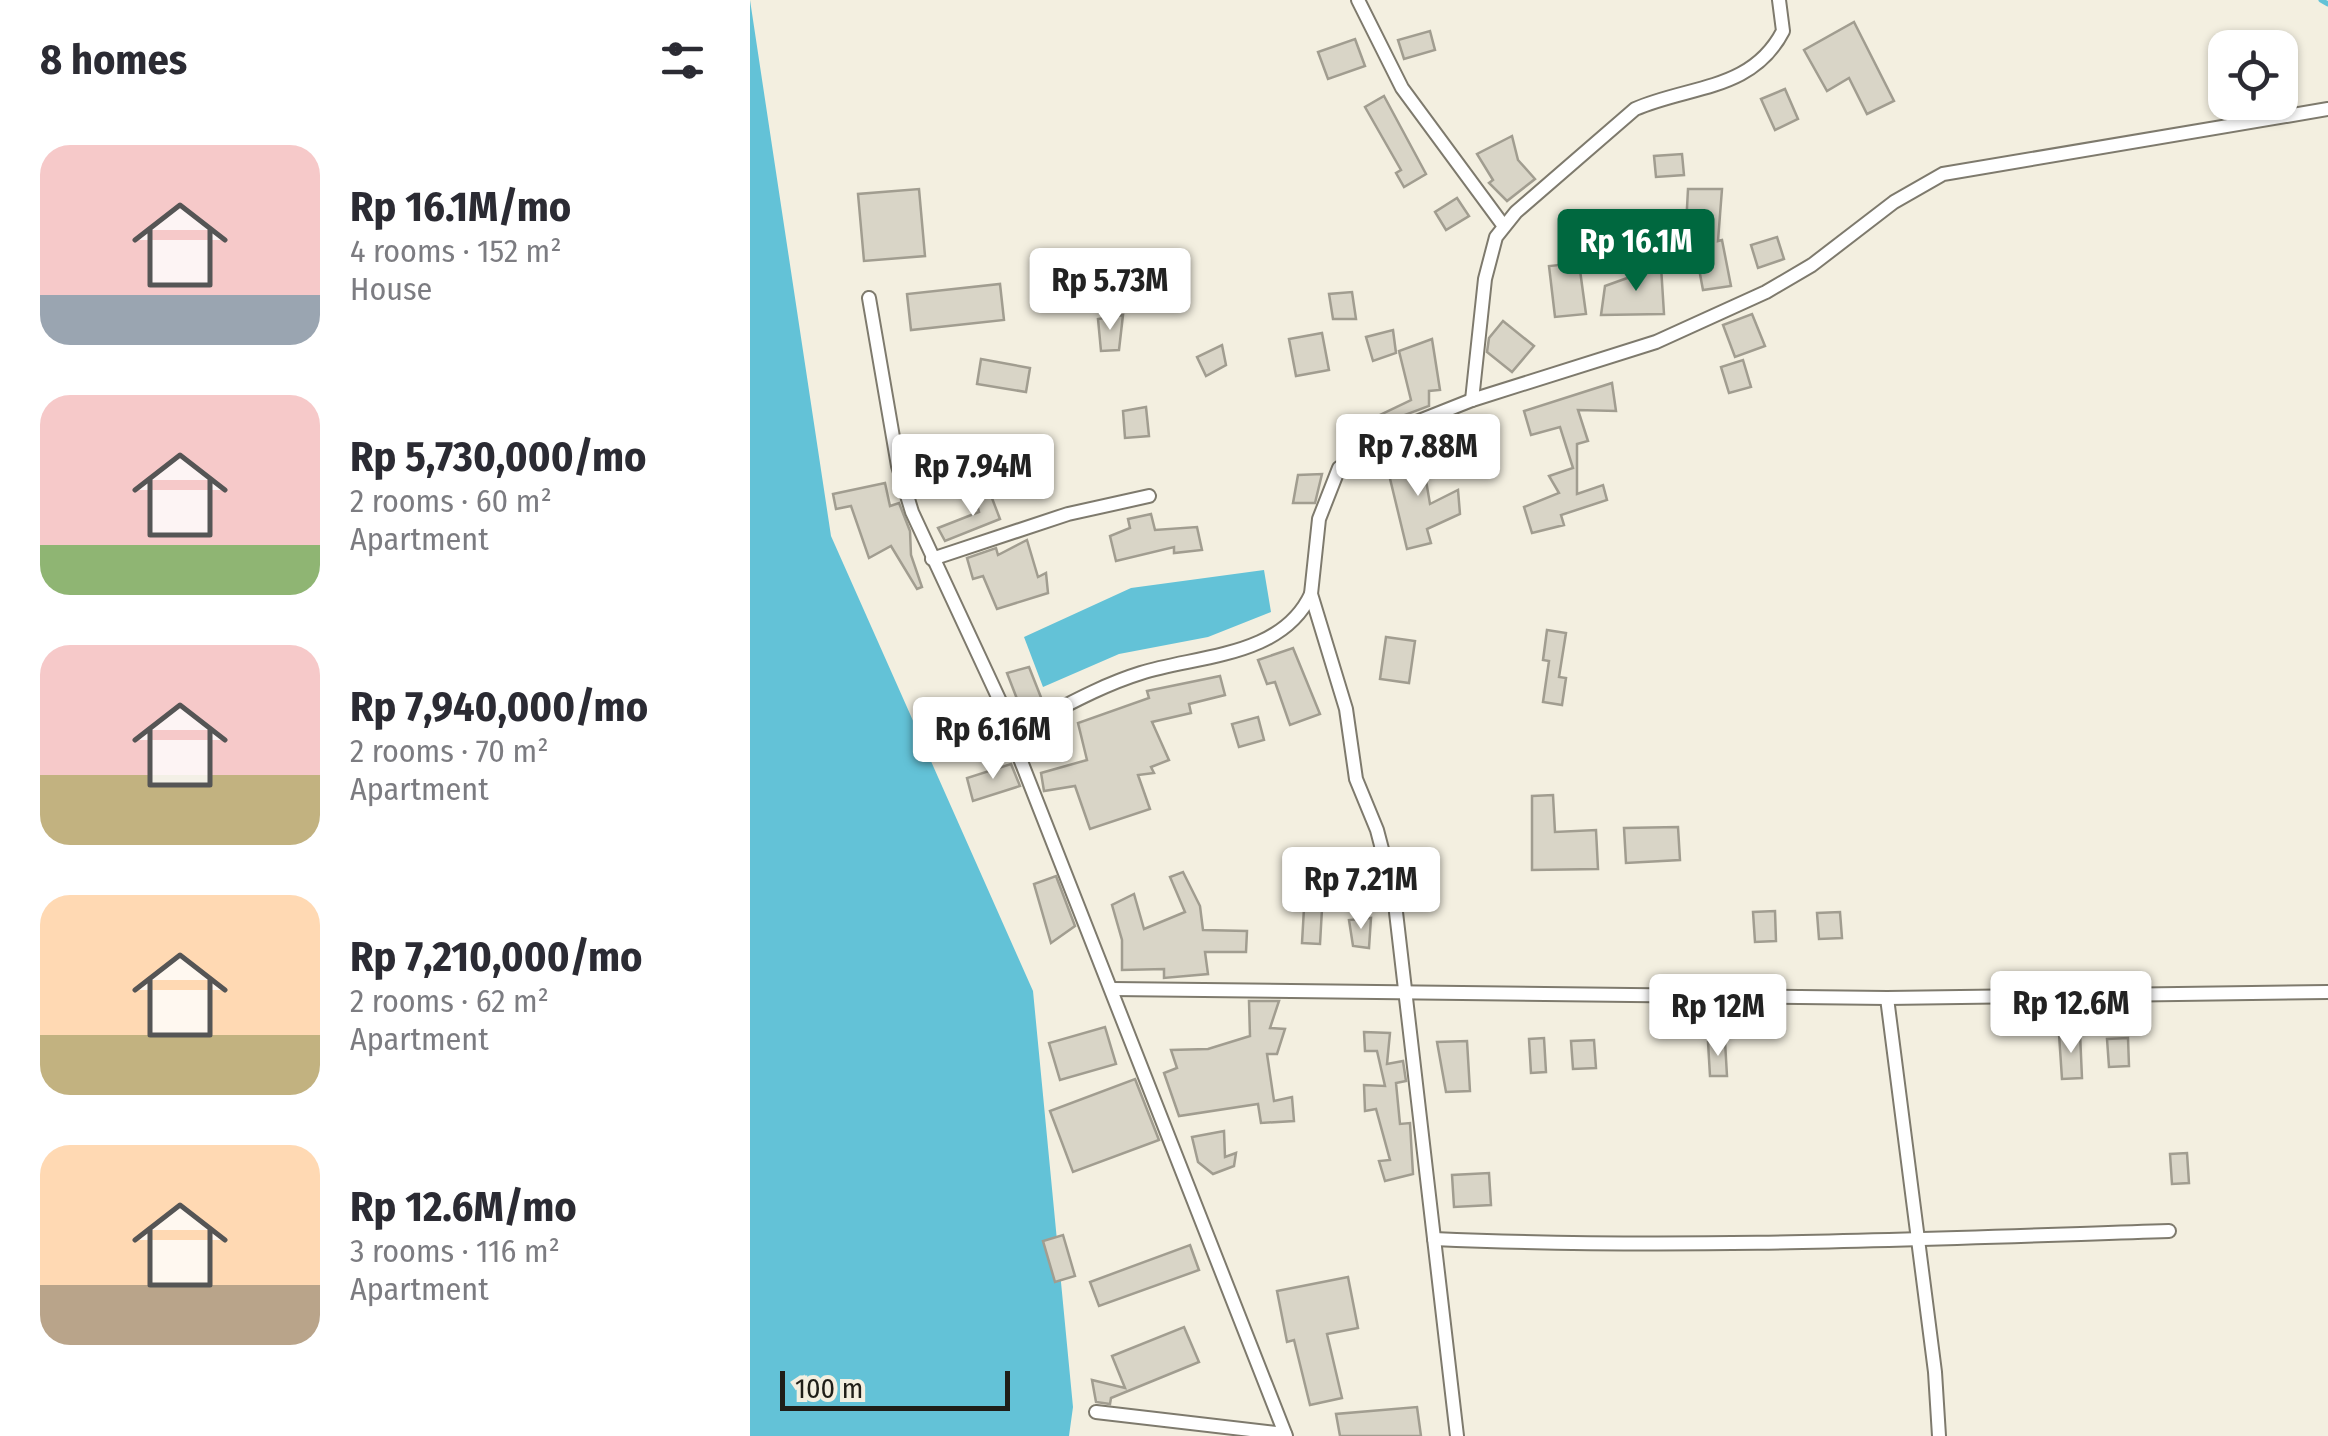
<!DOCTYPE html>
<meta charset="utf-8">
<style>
body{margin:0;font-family:"Fira Sans Condensed",sans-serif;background:#f7f7f7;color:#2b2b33;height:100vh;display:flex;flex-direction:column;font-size:38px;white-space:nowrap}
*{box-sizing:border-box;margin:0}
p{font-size:32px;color:#7c7c81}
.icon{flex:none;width:55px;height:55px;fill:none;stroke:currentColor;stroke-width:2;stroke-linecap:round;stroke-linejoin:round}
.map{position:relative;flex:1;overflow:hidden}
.sheet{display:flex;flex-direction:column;background:#fff;width:750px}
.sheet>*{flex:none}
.tools{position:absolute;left:1458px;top:30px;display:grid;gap:20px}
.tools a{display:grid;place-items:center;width:90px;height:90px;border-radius:20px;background:#fff;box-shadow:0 2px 8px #0004;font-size:50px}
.scale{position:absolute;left:30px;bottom:25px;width:230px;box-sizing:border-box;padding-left:10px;border:5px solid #1f1e18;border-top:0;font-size:28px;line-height:35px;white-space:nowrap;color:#1f1e18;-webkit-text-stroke:8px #f3efe0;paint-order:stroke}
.price{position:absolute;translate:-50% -85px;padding:0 22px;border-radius:10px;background:#fff;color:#222;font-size:32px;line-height:65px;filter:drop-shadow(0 2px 5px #0008)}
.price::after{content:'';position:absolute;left:50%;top:60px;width:30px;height:22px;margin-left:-15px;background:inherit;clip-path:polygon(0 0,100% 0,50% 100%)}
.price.active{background:#00683f;color:#fff}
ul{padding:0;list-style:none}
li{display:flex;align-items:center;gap:30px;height:250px;padding:0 40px}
li span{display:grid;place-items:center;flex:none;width:280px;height:200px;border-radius:30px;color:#555}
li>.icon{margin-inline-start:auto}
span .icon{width:120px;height:120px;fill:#fffc;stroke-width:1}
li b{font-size:42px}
h2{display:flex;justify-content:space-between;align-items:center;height:120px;padding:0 40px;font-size:42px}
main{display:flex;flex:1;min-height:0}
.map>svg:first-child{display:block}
.water{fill:#63c2d7}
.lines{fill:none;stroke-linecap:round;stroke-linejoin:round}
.stream{stroke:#63c2d7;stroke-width:5}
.building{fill:#d9d5c7;stroke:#a19d90;stroke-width:2.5}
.minor-casing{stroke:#7e7a6d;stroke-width:16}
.minor{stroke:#fff;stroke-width:12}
</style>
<main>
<section class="sheet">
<h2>8 homes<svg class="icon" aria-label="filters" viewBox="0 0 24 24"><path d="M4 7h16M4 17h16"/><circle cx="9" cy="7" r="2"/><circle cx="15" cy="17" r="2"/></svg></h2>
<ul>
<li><span style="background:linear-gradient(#f6c9c9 75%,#9aa5b1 0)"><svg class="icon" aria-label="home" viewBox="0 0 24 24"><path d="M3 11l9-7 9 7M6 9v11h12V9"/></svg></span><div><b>Rp 16.1M/mo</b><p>4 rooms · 152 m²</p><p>House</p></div></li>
<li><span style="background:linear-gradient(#f6c9c9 75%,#8fb573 0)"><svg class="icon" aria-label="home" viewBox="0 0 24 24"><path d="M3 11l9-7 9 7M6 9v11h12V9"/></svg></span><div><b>Rp 5,730,000/mo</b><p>2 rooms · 60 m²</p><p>Apartment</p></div></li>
<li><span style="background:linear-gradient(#f6c9c9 65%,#c2b280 0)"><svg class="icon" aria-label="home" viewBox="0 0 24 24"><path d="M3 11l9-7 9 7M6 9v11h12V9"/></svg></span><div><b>Rp 7,940,000/mo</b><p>2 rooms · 70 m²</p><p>Apartment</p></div></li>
<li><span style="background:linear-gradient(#ffd9b3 70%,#c2b280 0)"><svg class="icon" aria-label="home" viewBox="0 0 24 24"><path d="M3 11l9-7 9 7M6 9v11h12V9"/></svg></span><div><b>Rp 7,210,000/mo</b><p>2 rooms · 62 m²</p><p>Apartment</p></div></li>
<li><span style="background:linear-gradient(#ffd9b3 70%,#b9a48a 0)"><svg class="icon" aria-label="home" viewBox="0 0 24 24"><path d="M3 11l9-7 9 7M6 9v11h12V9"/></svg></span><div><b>Rp 12.6M/mo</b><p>3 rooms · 116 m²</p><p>Apartment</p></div></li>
</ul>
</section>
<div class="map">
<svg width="1578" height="1436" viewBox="0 0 1578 1436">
<rect width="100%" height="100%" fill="#f3efe0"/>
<g class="water">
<polygon points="0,0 81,536 283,991 323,1407 319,1436 0,1436"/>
<polygon points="514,570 521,612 458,637 369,654 293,687 274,637 381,588"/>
</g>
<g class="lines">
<polyline class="stream" points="1571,0 1578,4"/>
</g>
<g class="building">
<polygon points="1104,22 1144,101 1117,114 1099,78 1077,91 1054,50"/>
<polygon points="680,31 685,50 654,59 648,40"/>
<polygon points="605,39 615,66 578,79 568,52"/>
<polygon points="1035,89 1048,119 1025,130 1011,99"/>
<polygon points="634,96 676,174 654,187 646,173 651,170 615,107"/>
<polygon points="762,136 768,160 785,179 757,201 739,183 743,180 727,154"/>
<polygon points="932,154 934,175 906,177 904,156"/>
<polygon points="169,189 175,256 114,261 108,194"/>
<polygon points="938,189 972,189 968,241 972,240 981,286 953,290 941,226 936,227"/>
<polygon points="707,198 719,216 696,230 685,212"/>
<polygon points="1027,237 1034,259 1008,268 1001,245"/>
<polygon points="829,263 836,314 805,317 799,266"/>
<polygon points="911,266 914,314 851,315 855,286 880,277 880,268"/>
<polygon points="250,284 254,320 161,330 157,294"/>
<polygon points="602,292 606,319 583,319 579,294"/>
<polygon points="1002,314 1015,346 985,357 973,325"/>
<polygon points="373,315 369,350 351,351 348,319"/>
<polygon points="753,321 784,346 762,372 737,352 739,338"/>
<polygon points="643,330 646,353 623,361 616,337"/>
<polygon points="572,333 579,370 546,376 539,339"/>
<polygon points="682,339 690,390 679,391 679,406 631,424 628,416 661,400 649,351"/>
<polygon points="472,345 476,365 456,376 447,357"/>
<polygon points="231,359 280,368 276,392 227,384"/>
<polygon points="993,360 1001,387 979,393 971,367"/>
<polygon points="862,383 866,411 828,410 838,441 827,444 827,494 853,485 857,500 811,515 814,525 782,533 774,507 809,493 799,476 823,468 810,427 781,435 774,411"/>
<polygon points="396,407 399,436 375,438 373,411"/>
<polygon points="671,451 680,504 708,490 710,514 677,529 681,543 657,549 635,458"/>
<polygon points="221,460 225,480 201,485 196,465"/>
<polygon points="572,474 565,503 543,503 548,475"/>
<polygon points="135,483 140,506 149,503 160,531 161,555 172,587 167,589 141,546 119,558 101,506 86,509 83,494"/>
<polygon points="240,493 250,519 195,541 188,528 229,512 225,496"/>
<polygon points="401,514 405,530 447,527 452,550 424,553 424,547 366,561 360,536 380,528 378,519"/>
<polygon points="277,540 288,577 296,573 298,593 247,609 233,576 223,579 217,558 246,548 248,555"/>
<polygon points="797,630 816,633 809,677 816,678 812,705 793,702 799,661 793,660"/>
<polygon points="636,637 665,641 659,683 630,679"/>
<polygon points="543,648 570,714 540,725 525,682 517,684 508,660"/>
<polygon points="279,667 294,705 281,712 279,703 269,704 257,673"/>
<polygon points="470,676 475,695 439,704 441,713 402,722 419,760 401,767 404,773 388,775 400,809 340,829 325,786 294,791 291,773 337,760 328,723 399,698 397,691"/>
<polygon points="508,717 514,740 489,747 482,724"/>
<polygon points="261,764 270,786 223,801 217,778"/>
<polygon points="803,795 805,832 846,830 848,869 782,870 782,796"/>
<polygon points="928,827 930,860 876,863 874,828"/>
<polygon points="433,872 450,906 453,930 497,931 496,952 455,952 458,974 414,978 414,969 372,970 372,940 362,905 384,894 394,929 435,912 420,877"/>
<polygon points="306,876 325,926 301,943 284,884"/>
<polygon points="554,908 572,909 570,944 552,943"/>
<polygon points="1025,911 1026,941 1005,942 1003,912"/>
<polygon points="1090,912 1092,938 1069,939 1067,913"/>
<polygon points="621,918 619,948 603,946 599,920"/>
<polygon points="499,1001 529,1001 520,1028 535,1029 527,1054 517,1054 524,1101 542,1097 544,1121 511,1123 508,1104 429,1116 414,1073 427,1068 421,1050 458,1049 500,1036"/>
<polygon points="355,1027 366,1064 310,1080 299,1043"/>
<polygon points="614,1032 640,1033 637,1064 653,1061 656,1081 646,1083 650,1124 660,1123 663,1174 635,1181 629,1161 640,1160 626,1109 615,1111 614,1085 635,1086 627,1051 615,1051"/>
<polygon points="1330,1033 1332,1078 1312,1079 1309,1034"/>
<polygon points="794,1038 796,1072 781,1073 779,1039"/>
<polygon points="1378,1038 1379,1066 1359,1067 1357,1039"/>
<polygon points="844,1040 846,1068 823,1069 821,1041"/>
<polygon points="717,1041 720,1091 696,1092 687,1042"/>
<polygon points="975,1041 977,1076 960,1076 958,1042"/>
<polygon points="385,1079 409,1140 323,1172 300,1111"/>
<polygon points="474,1131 475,1157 486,1153 484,1166 463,1174 448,1162 442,1137"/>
<polygon points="1437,1153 1439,1183 1422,1184 1420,1154"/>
<polygon points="739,1173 741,1205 704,1207 702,1175"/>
<polygon points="313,1235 325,1276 305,1282 293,1241"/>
<polygon points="440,1245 449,1270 349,1306 340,1282"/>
<polygon points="598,1277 608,1328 577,1334 592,1398 560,1405 544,1340 537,1342 527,1291"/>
<polygon points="434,1327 449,1362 361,1398 360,1404 346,1402 342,1380 375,1388 362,1356"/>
<polygon points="667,1407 671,1436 590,1436 586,1414"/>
</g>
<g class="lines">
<g class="minor-casing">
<g id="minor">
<polyline points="608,0 652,88 753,225"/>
<polyline points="119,298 148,466 162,512 268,740"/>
<path d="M722,400L735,279L746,237L766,212L885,109C940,85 1002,91 1033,31L1029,0"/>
<polyline points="182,559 318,514 399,496"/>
<polyline points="362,989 1137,998 1578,992"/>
<polyline points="1137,998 1185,1372 1189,1436"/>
<path d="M684,1239C929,1250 1174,1239 1419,1231"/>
<polyline points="346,1412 535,1434"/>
<path d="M536,1436L267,751L268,740L278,725C315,706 352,685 391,673C449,655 532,657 561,594"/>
<polyline points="707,1436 644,895 627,830 606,779 596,709 561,594 569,519 589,468 639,433 722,400 906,342 1016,292 1062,265 1144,202 1193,174 1578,109"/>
</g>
</g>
<use href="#minor" class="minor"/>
</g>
</svg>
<div class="tools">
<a><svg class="icon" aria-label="locate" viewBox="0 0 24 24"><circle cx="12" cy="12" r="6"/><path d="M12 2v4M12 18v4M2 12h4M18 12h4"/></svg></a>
</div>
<div class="scale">100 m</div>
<b class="price active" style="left:886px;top:294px">Rp 16.1M</b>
<b class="price" style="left:360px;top:333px">Rp 5.73M</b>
<b class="price" style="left:668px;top:499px">Rp 7.88M</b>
<b class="price" style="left:223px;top:519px">Rp 7.94M</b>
<b class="price" style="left:243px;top:782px">Rp 6.16M</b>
<b class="price" style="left:611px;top:932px">Rp 7.21M</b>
<b class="price" style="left:1321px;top:1056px">Rp 12.6M</b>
<b class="price" style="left:968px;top:1059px">Rp 12M</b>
</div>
</main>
